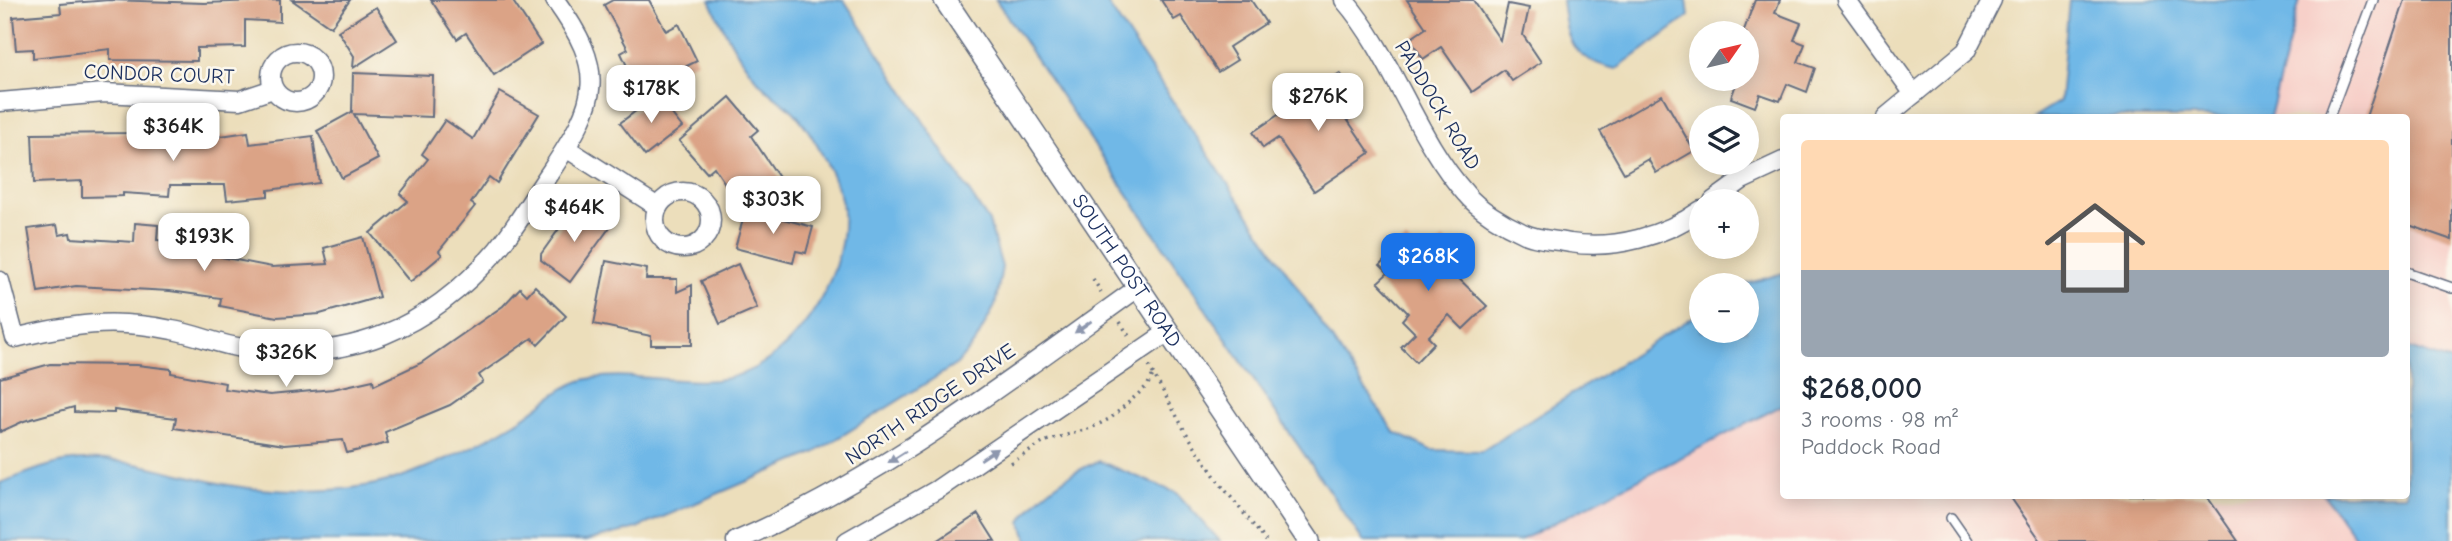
<!DOCTYPE html>
<meta charset="utf-8">
<style>
body{margin:0;font-family:"Comic Neue",sans-serif;background:#f2f2f3;color:#1f2937;height:100vh;display:flex;flex-direction:column;font-size:26px;white-space:nowrap}
*{box-sizing:border-box;margin:0}
p{font-size:23px;color:#747a83}
.icon{flex:none;width:38px;height:38px;fill:none;stroke:currentColor;stroke-width:2;stroke-linecap:round;stroke-linejoin:round}
.map{position:relative;flex:1;overflow:hidden}
.details{position:absolute;left:1780px;top:114px;width:630px;height:385px;display:flex;flex-direction:column;background:#fff;border-radius:7px;box-shadow:0 4px 18px #0003}
.details>*{flex:none}
.needle{width:46px;rotate:56deg}
.controls{position:absolute;left:1689px;top:21px;display:grid;gap:14px}
.controls a{display:grid;place-items:center;width:70px;height:70px;border-radius:50%;background:#fff;box-shadow:0 4px 18px #0003;font-size:35px}
.price{position:absolute;translate:-50% -60px;padding:0 16px;border-radius:14px;background:#fff;color:#222;font-size:23px;line-height:46px;filter:drop-shadow(0 2px 4px #0008)}
.price::after{content:'';position:absolute;left:50%;top:42px;width:21px;height:16px;margin-left:-10px;background:inherit;clip-path:polygon(0 0,100% 0,50% 100%)}
.price.active{background:#1a73e8;color:#fff}
ul{padding:0;list-style:none}
li{display:grid;align-content:center;gap:14px;height:371px;padding:0 21px}
li span{display:grid;place-items:center;height:217px;border-radius:7px;color:#555}
li>.icon{margin-inline-start:auto}
span .icon{width:126px;height:126px;fill:#fffc;stroke-width:1}
li b{font-size:30px}
.map>svg:first-child{display:block}
.built{fill:#f7d0c9}
.water{fill:#70b8e7;stroke:#4674a2;stroke-width:2}
.building{fill:#dba386}
.lines{fill:none;stroke-linecap:round;stroke-linejoin:round}
.service-casing{stroke:#646c7f;stroke-width:12}
.minor-casing{stroke:#646c7f;stroke-width:21}
.tertiary-casing{stroke:#646c7f;stroke-width:24}
.path{stroke:#646c7f;stroke-width:3.5;stroke-dasharray:2 5;stroke-linecap:butt}
.service{stroke:#fff;stroke-width:9}
.minor{stroke:#fff;stroke-width:18}
.tertiary{stroke:#fff;stroke-width:21}
.oneway{fill:#8d97ae}
.labels{text-anchor:middle;stroke-width:5;stroke-linejoin:round;paint-order:stroke}
.street-label{font-size:21px;fill:#1b2f5e;stroke:#fbf7ec}
</style>
<div class="map">
<svg width="2452" height="541" viewBox="0 0 2452 541">
<rect width="100%" height="100%" fill="#fbf7ec"/>
<filter id="ink" filterUnits="userSpaceOnUse"><feTurbulence type="fractalNoise" baseFrequency=".0143" numOctaves="2"/><feDisplacementMap in="SourceGraphic" scale="14" xChannelSelector="R" yChannelSelector="G"/><feConvolveMatrix kernelMatrix="1 2 1 2 8 2 1 2 1" color-interpolation-filters="sRGB"/></filter>
<filter id="wash" filterUnits="userSpaceOnUse"><feTurbulence type="fractalNoise" baseFrequency=".00686" numOctaves="4" result="noise"/><feDisplacementMap in="SourceGraphic" scale="28" xChannelSelector="R" yChannelSelector="G"/><feGaussianBlur stdDeviation="1.57" result="paint"/><feColorMatrix in="noise" values="0 0 0 0 0 0 0 0 0 0 0 0 0 0 0 0 0 1.4 0 .05"/><feComposite in="paint" operator="in"/></filter>
<g filter="url(#wash)">
<rect width="100%" height="100%" fill="#ecdebb"/>
<g class="built">
<polygon points="2300,0 2452,0 2452,362 2406,347 2406,117 2270,117"/>
<polygon points="1783,405 1783,495 2324,495 2358,541 1519,541"/>
</g>
<g class="water">
<path d="M710,0H844L989,222L1002,267L995,306L976,341L957,364L814,453L637,528L586,541H0V483C21,476 43,465 65,462C118,453 172,474 223,484C270,493 325,493 371,485C413,477 477,446 513,424C540,409 561,382 593,378C633,372 676,384 716,380C789,373 848,279 843,211C841,184 812,132 794,112C784,102 771,95 761,84C739,61 723,29 710,0Z"/>
<polygon points="996,0 1105,0 1394,432 1431,450 1482,451 1701,312 1701,331 1746,331 1746,285 1743,285 1783,273 1783,405 1519,541 1363,541"/>
<path d="M1562,0H1687L1689,16L1617,69C1572,60 1567,43 1562,0Z"/>
<polygon points="2069,0 2300,0 2270,117 2034,117 2060,101"/>
<polygon points="2406,347 2452,362 2452,541 2358,541 2324,495 2406,495"/>
<path d="M1099,461L1177,493L1220,541H1028L1021,522C1035,495 1071,472 1099,461Z"/>
</g>
<g id="blocks">
<g class="building">
<polygon points="109,0 204,3 280,0 280,22 245,20 245,47 197,48 197,61 110,60 110,49 33,58 33,49 16,50 13,17 61,13 60,4"/>
<polygon points="292,0 350,0 331,27"/>
<polygon points="431,0 512,0 541,44 494,75 466,33 457,39"/>
<polygon points="613,0 649,0 666,31 679,24 697,61 650,84 644,71 632,77 621,53 628,49 604,5"/>
<polygon points="1161,0 1251,0 1266,23 1229,47 1237,60 1218,72 1181,16 1174,20"/>
<polygon points="1407,0 1473,0 1500,40 1508,4 1529,8 1523,35 1541,62 1512,81 1504,70 1472,92 1441,47 1423,59 1410,39 1426,28"/>
<polygon points="1755,0 1780,0 1775,13 1801,23 1794,40 1805,44 1798,62 1815,68 1807,92 1787,84 1780,101 1760,94 1755,107 1731,98 1738,79 1746,79 1746,33 1743,33"/>
<polygon points="2405,0 2452,0 2452,240 2406,224 2406,117 2366,117"/>
<polygon points="376,7 397,40 353,68 354,56 338,31"/>
<polygon points="353,73 433,76 432,117 354,114 378,159 342,178 317,131 352,112"/>
<polygon points="1340,73 1357,97 1340,109 1370,153 1314,191 1278,138 1263,148 1253,132"/>
<polygon points="500,92 539,114 497,183 489,177 471,203 475,206 439,251 442,255 410,282 370,233 408,201 400,194 428,159 422,154 445,120 473,139"/>
<polygon points="657,95 682,127 645,156 620,123"/>
<polygon points="1662,95 1694,151 1656,173 1648,159 1624,173 1600,131"/>
<polygon points="730,97 758,130 751,136 780,179 740,206 714,167 707,173 679,141"/>
<polygon points="131,130 157,132 157,136 221,136 248,132 250,144 313,136 319,183 268,190 268,196 227,200 225,185 170,185 169,196 123,193 123,196 82,197 82,181 34,183 32,134 131,133"/>
<polygon points="585,209 610,227 570,282 541,260 541,254 569,215 577,221"/>
<polygon points="746,209 813,227 806,253 796,251 793,263 735,248"/>
<polygon points="135,223 158,225 157,240 174,241 174,246 221,253 221,257 272,267 328,264 324,248 363,237 379,297 320,314 277,317 220,306 221,298 170,291 76,286 38,292 28,229 57,225 59,235 70,233 71,238 134,242"/>
<polygon points="1406,239 1424,258 1443,239 1459,255 1447,267 1487,306 1463,329 1449,315 1428,337 1434,343 1416,362 1401,347 1415,333 1402,320 1408,313 1378,282 1388,273 1380,265"/>
<polygon points="606,261 647,269 646,279 677,279 677,292 692,285 692,345 651,345 651,336 594,324"/>
<polygon points="738,264 757,308 720,324 701,281"/>
<polygon points="535,286 566,316 538,345 532,338 479,375 483,382 450,405 385,432 388,443 347,453 343,440 284,445 174,428 176,418 114,410 114,413 74,412 74,407 24,421 0,432 0,378 50,364 137,365 171,369 171,373 225,383 224,389 270,395 333,389 373,380 374,385 421,363 503,306 520,288 527,295"/>
<polygon points="2009,495 2206,495 2238,541 2041,541"/>
<polygon points="978,514 995,541 937,541"/>
</g>
</g>
</g>
<g filter="url(#ink)">
<use href="#blocks" fill-opacity="0" stroke="#646c7f" stroke-width="2"/>
<g class="lines">
<g class="service-casing">
<g id="service">
<polyline points="2329,117 2373,0"/>
<polyline points="2406,272 2452,288"/>
<polyline points="1951,518 1967,541"/>
</g>
</g>
<g class="minor-casing">
<g id="minor">
<path d="M1344,0C1394,58 1415,137 1466,194C1478,209 1505,225 1523,233C1536,240 1556,240 1570,243C1614,250 1665,236 1701,210"/>
<polyline points="1846,0 1914,94"/>
<circle cx="296" cy="77" r="25"/>
<polyline points="0,102 104,93 240,100 273,89"/>
<polyline points="1886,117 1966,51 1992,0"/>
<polyline points="566,148 658,207"/>
<circle cx="683" cy="220" r="28"/>
<polyline points="1713,201 1742,180 1783,161"/>
<path d="M0,281L15,338C71,324 113,318 172,330C196,334 219,345 243,348C348,364 429,329 497,250C517,226 533,197 551,171C599,99 607,72 555,0"/>
<path d="M736,541C883,478 1009,380 1139,287"/>
<polyline points="847,541 938,489 1168,332"/>
</g>
</g>
<g class="tertiary-casing">
<g id="tertiary">
<path id="s1" d="M945,0L1309,541"/>
</g>
</g>
<g class="path">
<polyline points="1093,279 1101,292"/>
<polyline points="1120,322 1129,336"/>
<polyline points="1149,366 1185,431 1218,481 1266,541"/>
<polyline points="1011,463 1046,441 1091,428 1111,418 1147,386 1154,373"/>
</g>
<use href="#service" class="service"/>
<use href="#minor" class="minor"/>
<use href="#tertiary" class="tertiary"/>
</g>
<defs><path id="oneway-solid" d="M-6-.8H1V-3.2L6.5 0L1 3.2V.8H-6Z" transform="scale(1.75)"/></defs>
<g class="oneway">
<use href="#oneway-solid" transform="translate(1083 327) rotate(145)"/>
<use href="#oneway-solid" transform="translate(989 454) rotate(-34)"/>
<use href="#oneway-solid" transform="translate(897 457) rotate(148)"/>
</g>
</g>
<g class="labels">
<g class="street-label">
<text transform="translate(159 74) rotate(2)" y="7">CONDOR COURT</text>
<text transform="translate(1438 105) rotate(59)" y="7">PADDOCK ROAD</text>
<text dy="7" stroke="none"><textPath href="#s1" startOffset="326">SOUTH POST ROAD</textPath></text>
<text transform="translate(930 404) rotate(-34)" y="7">NORTH RIDGE DRIVE</text>
</g>
</g>
</svg>
<div class="controls">
<a><svg class="needle" viewBox="-14 -14 28 28"><path d="M0-13l5 13h-10z" fill="#e53935"/><path d="M0 13l5-13h-10z" fill="#747a83"/></svg></a>
<a><svg class="icon" aria-label="layers" viewBox="0 0 24 24"><path d="M12 4l9 5-9 5-9-5zM3 14l9 5 9-5"/></svg></a>
<a>+</a>
<a>−</a>
</div>
<b class="price" style="left:651px;top:125px">$178K</b>
<b class="price" style="left:1318px;top:133px">$276K</b>
<b class="price" style="left:173px;top:163px">$364K</b>
<b class="price" style="left:773px;top:236px">$303K</b>
<b class="price" style="left:574px;top:244px">$464K</b>
<b class="price" style="left:204px;top:273px">$193K</b>
<b class="price active" style="left:1428px;top:293px">$268K</b>
<b class="price" style="left:286px;top:389px">$326K</b>
<section class="details">
<ul>
<li><span style="background:linear-gradient(#ffd9b3 60%,#9aa5b1 0)"><svg class="icon" aria-label="home" viewBox="0 0 24 24"><path d="M3 11l9-7 9 7M6 9v11h12V9"/></svg></span><div><b>$268,000</b><p>3 rooms · 98 m²</p><p>Paddock Road</p></div></li>
</ul>
</section>
</div>
